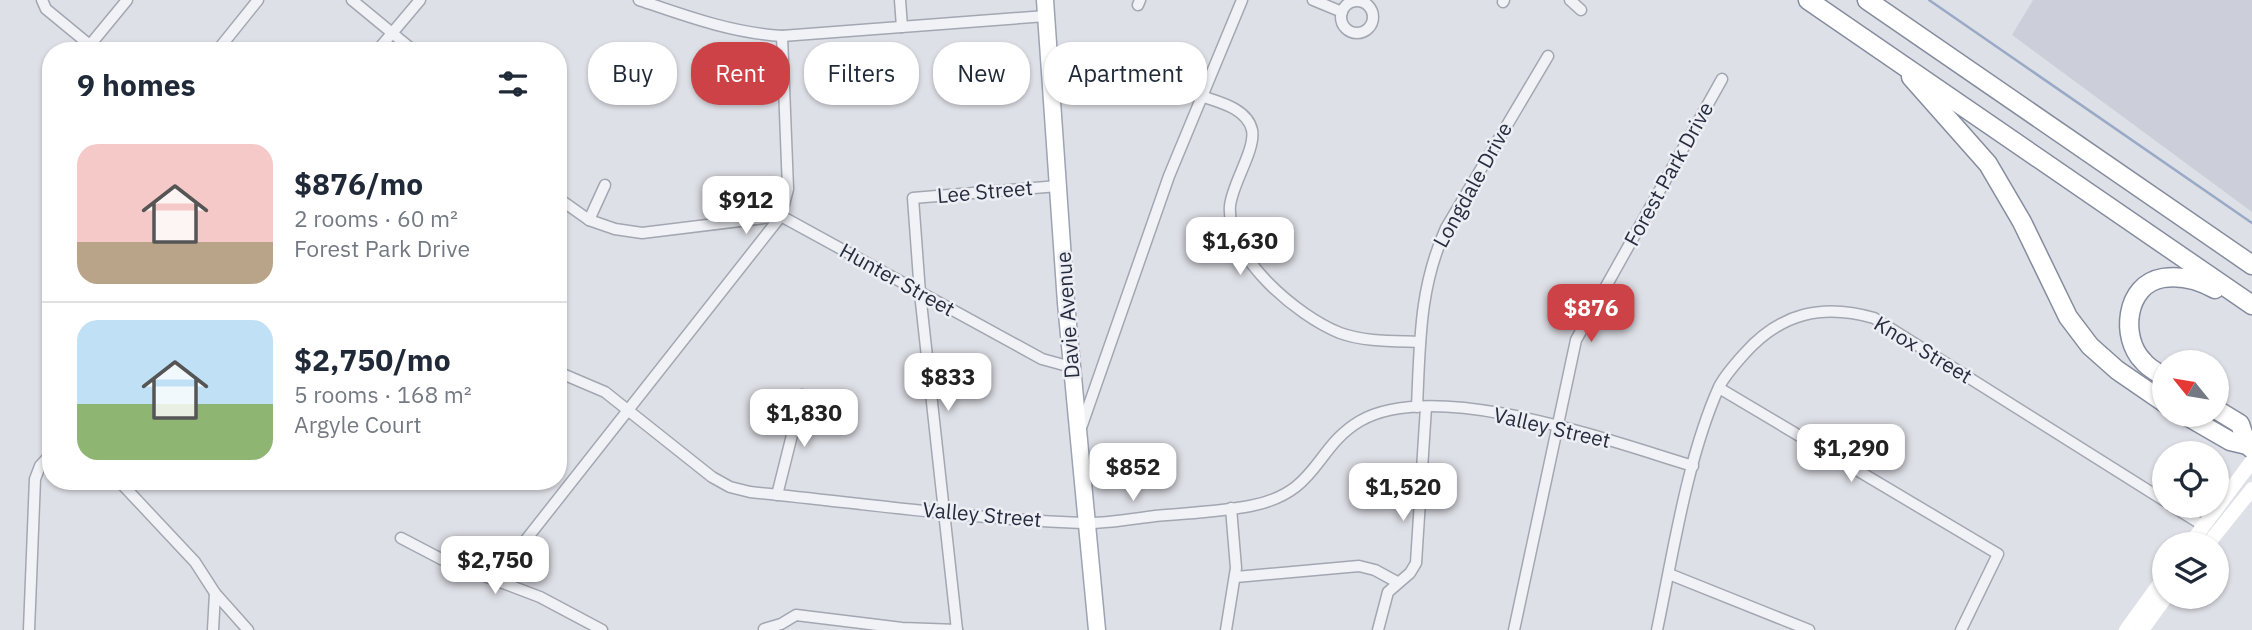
<!DOCTYPE html>
<meta charset="utf-8">
<style>
body{margin:0;font-family:"IBM Plex Sans",sans-serif;background:#f6f6f7;color:#1f2937;height:100vh;display:flex;flex-direction:column;font-size:26px;white-space:nowrap}
*{box-sizing:border-box;margin:0}
p{font-size:23px;color:#747a83}
.icon{flex:none;width:38px;height:38px;fill:none;stroke:currentColor;stroke-width:2;stroke-linecap:round;stroke-linejoin:round}
.map{position:relative;flex:1;overflow:hidden}
.sheet{position:absolute;left:42px;top:42px;width:525px;height:448px;display:flex;flex-direction:column;background:#fff;border-radius:28px;box-shadow:0 2px 5px #0004}
.sheet>*{flex:none}
.hud{position:absolute;left:588px;top:42px;width:665px;height:63px;display:flex;gap:14px}
.needle{width:46px;rotate:300deg}
.buttons{position:absolute;left:2152px;top:350px;display:grid;gap:14px}
.buttons a{display:grid;place-items:center;width:77px;height:77px;border-radius:50%;background:#fff;box-shadow:0 2px 5px #0004;font-size:35px}
.price{position:absolute;translate:-50% -60px;padding:0 16px;border-radius:14px;background:#fff;color:#222;font-size:23px;line-height:46px;filter:drop-shadow(0 2px 4px #0008)}
.price::after{content:'';position:absolute;left:50%;top:42px;width:21px;height:16px;margin-left:-10px;background:inherit;clip-path:polygon(0 0,100% 0,50% 100%)}
.price.active{background:#cd4247;color:#fff}
ul{padding:0;list-style:none}
li{display:flex;align-items:center;gap:21px;height:175px;padding:0 35px}
li+li{border-top:2px solid #e0e1e3}
li span{display:grid;place-items:center;flex:none;width:196px;height:140px;border-radius:21px;color:#555}
li>.icon{margin-inline-start:auto}
span .icon{width:84px;height:84px;fill:#fffc;stroke-width:1}
li b{font-size:30px}
h2{display:flex;justify-content:space-between;align-items:center;height:84px;padding:0 35px;font-size:30px}
.chip{padding:0 24px;border-radius:28px;background:#fff;box-shadow:0 2px 5px #0004;font-size:24px;line-height:63px}
.chip.active{background:#cd4247;color:#fff}
.map>svg:first-child{display:block}
.built{fill:#cccfd9}
.lines{fill:none;stroke-linecap:round;stroke-linejoin:round}
.stream{stroke:#99aac7;stroke-width:2.5}
.street-casing{stroke:#a3a7b1;stroke-width:13}
.primary-casing{stroke:#9da3b3;stroke-width:19}
.highway-casing{stroke:#858c9e;stroke-width:21}
.street{stroke:#f0f2f6;stroke-width:10}
.secondary{stroke:#fff;stroke-width:14}
.primary{stroke:#fff;stroke-width:16}
.highway{stroke:#fff;stroke-width:18}
.labels{text-anchor:middle;stroke-width:5;stroke-linejoin:round;paint-order:stroke}
.street-label{font-size:21px;fill:#272d3e;stroke:#edeff5}
</style>
<div class="map">
<svg width="2252" height="630" viewBox="0 0 2252 630">
<rect width="100%" height="100%" fill="#dee0e7"/>
<polygon class="built" points="2033,0 2252,0 2252,212 2012,35"/>
<g class="lines">
<polyline class="stream" points="1929,0 2252,223"/>
<g class="street-casing">
<g id="street">
<polyline points="42,0 46,9 97,51"/>
<polyline points="352,0 414,51"/>
<path d="M639,0C686,16 732,33 782,36L1046,16"/>
<polyline points="900,0 902,27"/>
<polyline points="1313,0 1342,12"/>
<polyline points="1570,0 1581,10"/>
<circle cx="1357" cy="17" r="16"/>
<polyline points="1503,2 1504,0"/>
<polyline points="1138,5 1140,0"/>
<polyline points="90,45 127,0"/>
<polyline points="217,51 258,0"/>
<polyline points="377,51 420,0"/>
<path d="M1201,96C1218,102 1247,108 1252,130C1256,149 1232,184 1230,206C1226,256 1297,316 1340,333C1365,342 1394,341 1420,342"/>
<polyline points="558,198 589,220 615,229 642,233 781,216 1042,359 1071,367"/>
<polyline points="589,220 605,185"/>
<path d="M558,372L605,392L712,477L730,487L750,492C860,503 971,519 1082,523C1106,524 1131,519 1155,516C1186,513 1219,512 1250,506C1319,493 1314,448 1360,421C1436,377 1613,442 1693,466"/>
<polyline points="1719,388 1998,554 1961,630"/>
<path d="M1417,407C1420,342 1419,288 1446,228L1548,56"/>
<polyline points="1077,426 1082,425 1169,176 1242,0"/>
<polyline points="119,481 195,562 215,593 248,630"/>
<polyline points="777,495 802,395"/>
<polyline points="2172,506 2204,526"/>
<polyline points="401,538 445,561 540,597 602,630"/>
<polyline points="1669,574 1809,630"/>
<polyline points="1236,577 1359,566 1375,570 1397,582"/>
<polyline points="510,584 521,546 781,216 788,189 782,36"/>
<polyline points="764,629 781,624 796,615 902,628 957,630"/>
<polyline points="29,630 35,479 40,466 51,454"/>
<polyline points="213,630 215,593"/>
<polyline points="957,630 920,293 913,198 1058,186"/>
<polyline points="1226,630 1236,568 1231,508"/>
<polyline points="1378,630 1388,592 1410,573 1416,563 1426,407"/>
<polyline points="1514,630 1576,340 1722,79"/>
<path d="M1657,630C1673,554 1687,458 1719,387C1725,375 1736,363 1745,353C1781,313 1823,303 1874,318L2165,501"/>
</g>
</g>
<g class="primary-casing">
<polyline id="primary" points="1045,0 1066,303 1097,630"/>
</g>
<g class="highway-casing">
<g id="highway">
<polyline points="1808,0 2252,305"/>
<polyline points="1867,0 2252,265"/>
<polyline points="1911,77 1988,164 2022,222 2068,317 2090,346 2117,370 2165,403"/>
<path d="M2165,377C2158,373 2148,368 2143,361C2120,338 2125,284 2163,278C2182,275 2199,280 2215,289"/>
<polyline points="2217,410 2240,424 2247,445"/>
<polyline points="2185,415 2230,441 2247,445 2252,449"/>
</g>
</g>
<use href="#street" class="street"/>
<g class="secondary">
<polyline points="2190,544 2252,461"/>
<polyline points="2208,544 2252,489"/>
<polyline points="2126,630 2165,576"/>
<polyline points="2142,630 2166,597"/>
</g>
<use href="#primary" class="primary"/>
<use href="#highway" class="highway"/>
</g>
<g class="labels">
<g class="street-label">
<text transform="translate(1669 174) rotate(-61)" y="7">Forest Park Drive</text>
<text transform="translate(1473 185) rotate(-61)" y="7">Longdale Drive</text>
<text transform="translate(985 192) rotate(-5)" y="7">Lee Street</text>
<text transform="translate(897 280) rotate(29)" y="7">Hunter Street</text>
<text transform="translate(1068 315) rotate(-94)" y="7">Davie Avenue</text>
<text transform="translate(1923 350) rotate(31)" y="7">Knox Street</text>
<text transform="translate(1552 428) rotate(13)" y="7">Valley Street</text>
<text transform="translate(982 515) rotate(5)" y="7">Valley Street</text>
</g>
</g>
</svg>
<div class="buttons">
<a><svg class="needle" viewBox="-14 -14 28 28"><path d="M0-13l5 13h-10z" fill="#e53935"/><path d="M0 13l5-13h-10z" fill="#747a83"/></svg></a>
<a><svg class="icon" aria-label="locate" viewBox="0 0 24 24"><circle cx="12" cy="12" r="6"/><path d="M12 2v4M12 18v4M2 12h4M18 12h4"/></svg></a>
<a><svg class="icon" aria-label="layers" viewBox="0 0 24 24"><path d="M12 4l9 5-9 5-9-5zM3 14l9 5 9-5"/></svg></a>
</div>
<b class="price" style="left:746px;top:236px">$912</b>
<b class="price" style="left:1240px;top:277px">$1,630</b>
<b class="price active" style="left:1591px;top:344px">$876</b>
<b class="price" style="left:948px;top:413px">$833</b>
<b class="price" style="left:804px;top:449px">$1,830</b>
<b class="price" style="left:1851px;top:484px">$1,290</b>
<b class="price" style="left:1133px;top:503px">$852</b>
<b class="price" style="left:1403px;top:523px">$1,520</b>
<b class="price" style="left:495px;top:596px">$2,750</b>
<div class="hud">
<a class="chip">Buy</a>
<a class="chip active">Rent</a>
<a class="chip">Filters</a>
<a class="chip">New</a>
<a class="chip">Apartment</a>
</div>
<section class="sheet">
<h2>9 homes<svg class="icon" aria-label="filters" viewBox="0 0 24 24"><path d="M4 7h16M4 17h16"/><circle cx="9" cy="7" r="2"/><circle cx="15" cy="17" r="2"/></svg></h2>
<ul>
<li><span style="background:linear-gradient(#f6c9c9 70%,#b9a48a 0)"><svg class="icon" aria-label="home" viewBox="0 0 24 24"><path d="M3 11l9-7 9 7M6 9v11h12V9"/></svg></span><div><b>$876/mo</b><p>2 rooms · 60 m²</p><p>Forest Park Drive</p></div></li>
<li><span style="background:linear-gradient(#bfe0f5 60%,#8fb573 0)"><svg class="icon" aria-label="home" viewBox="0 0 24 24"><path d="M3 11l9-7 9 7M6 9v11h12V9"/></svg></span><div><b>$2,750/mo</b><p>5 rooms · 168 m²</p><p>Argyle Court</p></div></li>
</ul>
</section>
</div>
